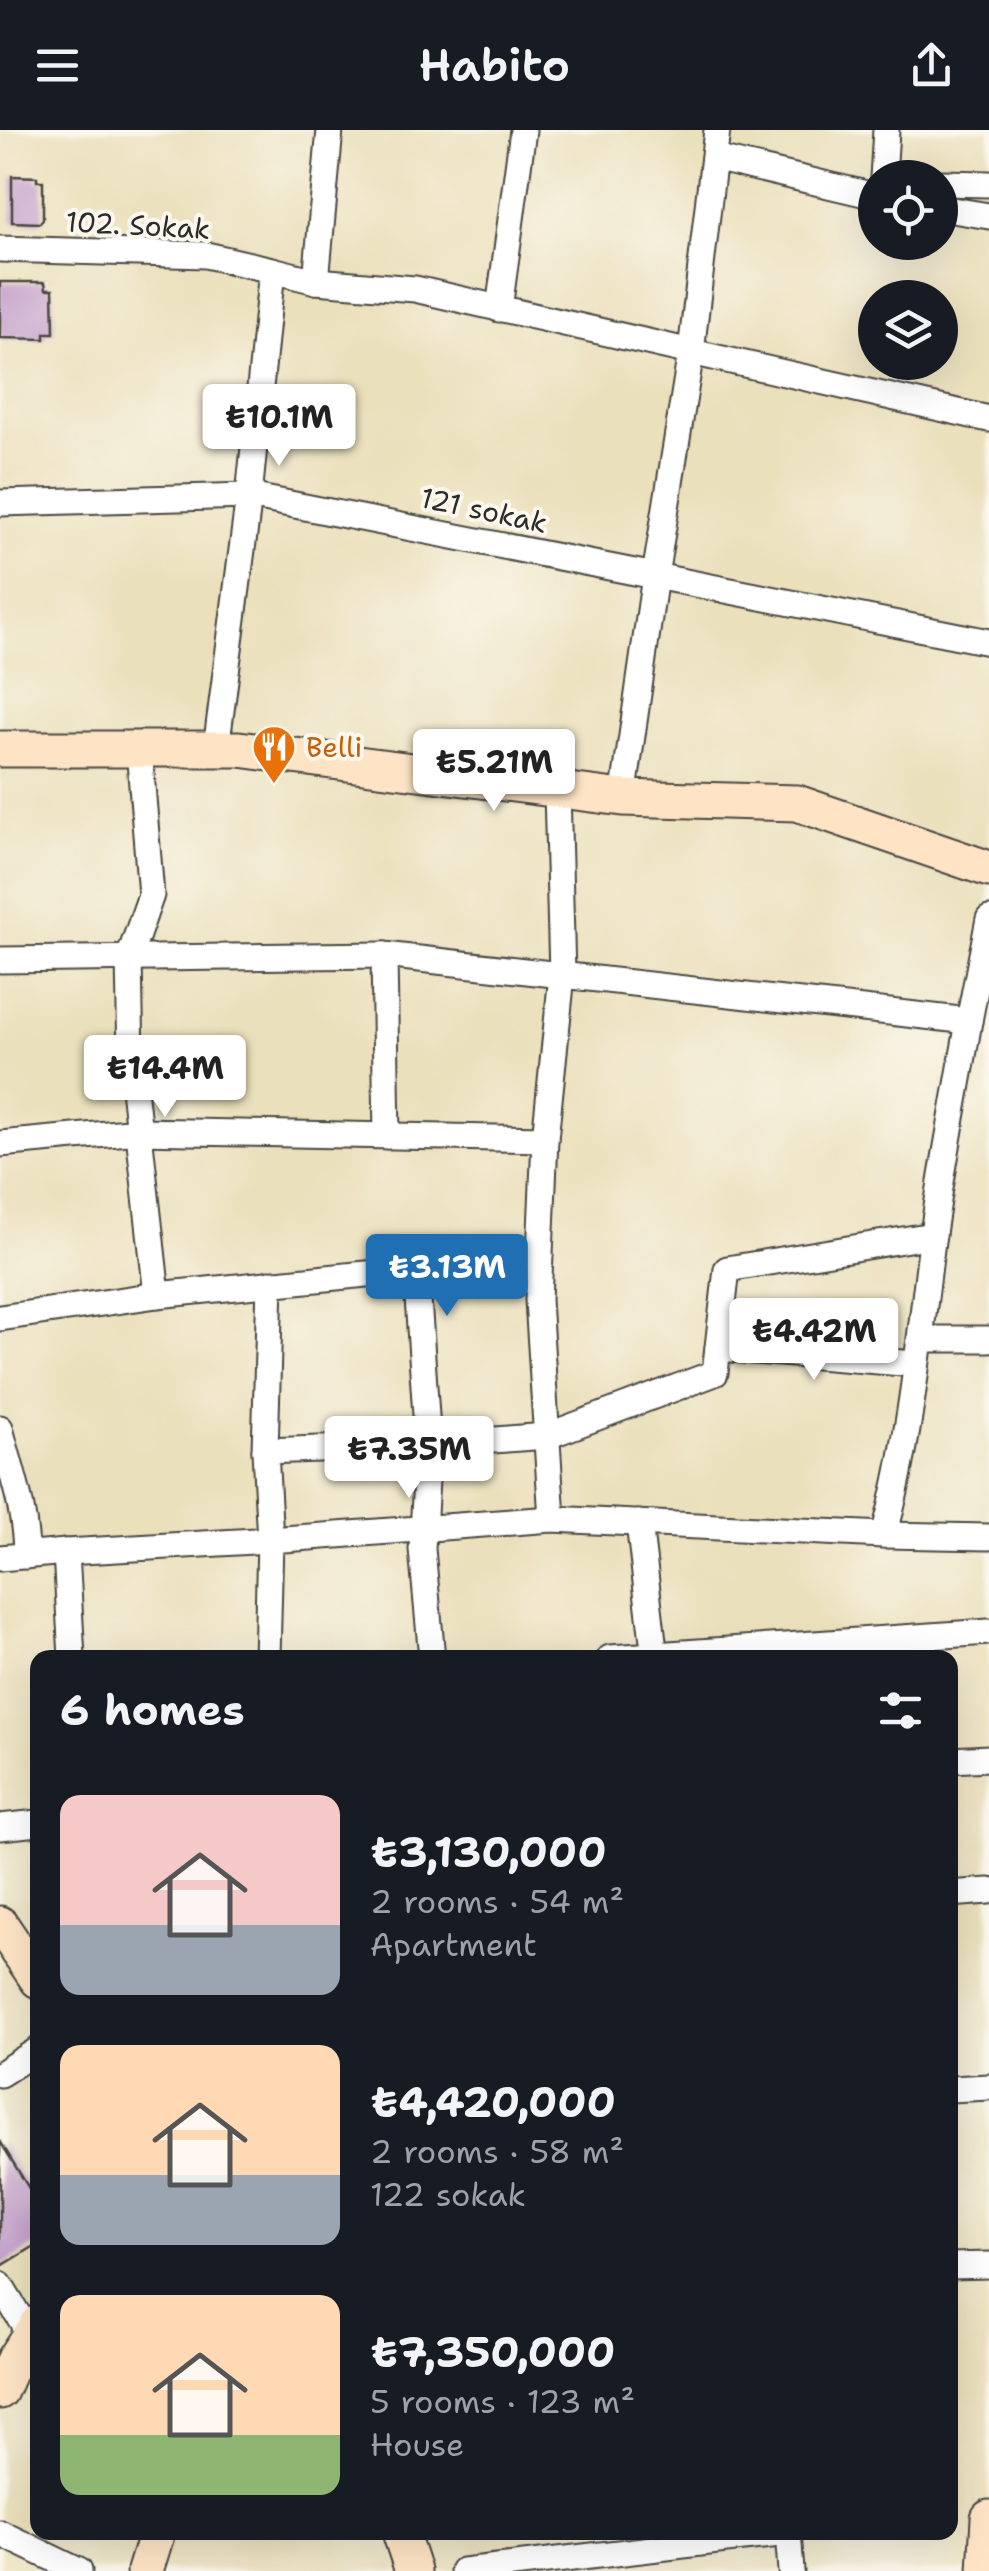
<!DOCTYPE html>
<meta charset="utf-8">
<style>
body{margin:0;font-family:"Shantell Sans",sans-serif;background:#242831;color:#f1f3f6;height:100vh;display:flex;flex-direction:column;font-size:38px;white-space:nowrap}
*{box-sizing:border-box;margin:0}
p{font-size:32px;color:#9ea1a6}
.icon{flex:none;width:55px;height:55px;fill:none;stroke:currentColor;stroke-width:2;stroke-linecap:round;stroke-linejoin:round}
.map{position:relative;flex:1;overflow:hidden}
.panel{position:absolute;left:30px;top:1520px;width:928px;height:890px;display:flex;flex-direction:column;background:#171b24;border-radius:20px;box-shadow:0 10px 40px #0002}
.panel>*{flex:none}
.fabs{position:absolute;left:858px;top:30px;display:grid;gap:20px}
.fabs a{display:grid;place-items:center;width:100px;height:100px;border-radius:50%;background:#171b24;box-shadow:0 10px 40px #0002;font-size:50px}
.price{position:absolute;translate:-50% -85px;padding:0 22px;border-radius:10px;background:#fff;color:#222;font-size:32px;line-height:65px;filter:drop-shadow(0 2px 5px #0008)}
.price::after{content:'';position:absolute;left:50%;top:60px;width:30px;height:22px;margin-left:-15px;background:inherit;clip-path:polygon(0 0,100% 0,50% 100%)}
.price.selected{background:#1f6fb2;color:#fff}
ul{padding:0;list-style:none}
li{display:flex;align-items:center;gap:30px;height:250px;padding:0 30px}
li span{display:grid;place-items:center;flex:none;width:280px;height:200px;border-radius:20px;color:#555}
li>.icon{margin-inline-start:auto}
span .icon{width:120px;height:120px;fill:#fffc;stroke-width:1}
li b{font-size:42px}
h2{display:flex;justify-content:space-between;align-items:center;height:120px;padding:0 30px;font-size:42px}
header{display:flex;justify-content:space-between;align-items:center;height:130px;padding:0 30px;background:#171b24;font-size:45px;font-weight:600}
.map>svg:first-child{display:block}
.building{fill:#c39ecb}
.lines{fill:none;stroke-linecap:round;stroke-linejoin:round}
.street-casing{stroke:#484641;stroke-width:29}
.secondary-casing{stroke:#484641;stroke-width:39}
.street{stroke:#fff;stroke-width:25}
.secondary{stroke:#fee4c5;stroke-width:35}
.labels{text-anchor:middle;stroke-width:8;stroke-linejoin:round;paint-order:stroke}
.street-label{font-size:28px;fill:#2b2b2b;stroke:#fbf7ec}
.food-label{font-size:28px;fill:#c56008;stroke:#fbf7ec;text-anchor:start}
</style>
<header><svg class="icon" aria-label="menu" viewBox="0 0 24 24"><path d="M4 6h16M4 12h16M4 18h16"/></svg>Habito<svg class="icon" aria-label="share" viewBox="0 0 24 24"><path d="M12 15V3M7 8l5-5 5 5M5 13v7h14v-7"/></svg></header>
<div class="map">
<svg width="989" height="2441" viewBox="0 0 989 2441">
<rect width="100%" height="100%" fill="#fbf7ec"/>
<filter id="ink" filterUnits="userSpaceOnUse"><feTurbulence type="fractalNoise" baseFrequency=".01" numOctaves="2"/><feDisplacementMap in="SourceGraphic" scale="20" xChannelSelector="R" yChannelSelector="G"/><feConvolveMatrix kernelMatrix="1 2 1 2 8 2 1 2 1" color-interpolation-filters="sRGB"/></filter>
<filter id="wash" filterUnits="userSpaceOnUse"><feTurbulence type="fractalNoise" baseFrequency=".0048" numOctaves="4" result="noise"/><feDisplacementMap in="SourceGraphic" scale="40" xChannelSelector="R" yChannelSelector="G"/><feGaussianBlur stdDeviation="2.25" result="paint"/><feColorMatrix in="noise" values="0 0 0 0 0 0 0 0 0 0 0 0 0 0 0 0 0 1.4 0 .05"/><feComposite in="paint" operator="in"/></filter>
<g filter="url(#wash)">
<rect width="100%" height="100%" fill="#ebe0bc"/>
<g id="blocks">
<g class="building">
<polygon points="12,46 37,47 37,51 43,51 43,89 40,93 12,92"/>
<polygon points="0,152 45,152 46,159 53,159 54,203 45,203 45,209 0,208"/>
<polygon points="0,2011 38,2073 38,2114 0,2137"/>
</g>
</g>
</g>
<g filter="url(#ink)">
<use href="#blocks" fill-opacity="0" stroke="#484641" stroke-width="2.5"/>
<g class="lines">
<g class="street-casing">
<g id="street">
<polyline points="717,0 691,222 989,289"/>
<polyline points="714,28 875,66"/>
<polyline points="883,48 886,0"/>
<polyline points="940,53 989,54"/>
<polyline points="940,78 989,86"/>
<polyline points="0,119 206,125 272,140"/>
<polygon points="272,140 316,151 415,159 691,222 655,446 249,366"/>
<polyline points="316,151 330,0"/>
<polyline points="499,179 523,0"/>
<polyline points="0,373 249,366 216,619"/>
<polyline points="139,619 151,765 129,828 131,931 157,1165 416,1139"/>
<path d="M557,660L562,845L545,1009L538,1170L552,1389L884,1405C910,1314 920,1205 932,1111C942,1037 957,964 969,891"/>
<polyline points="623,668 655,446 989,512"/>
<polyline points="384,825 387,1006"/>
<polyline points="0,830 384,825 969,891 989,789"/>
<polyline points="0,1014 139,1001 545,1009"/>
<polyline points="0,1188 157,1165"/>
<polyline points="921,1209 989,1209"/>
<polyline points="718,1218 915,1234"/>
<path d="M0,1298C11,1342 26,1380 26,1426"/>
<polyline points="265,1321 270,1153"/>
<polyline points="639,1393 655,1528"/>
<polyline points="884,1405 989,1407"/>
<polyline points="66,1422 270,1410 265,1321 428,1315 416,1139 540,1125"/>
<polyline points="0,1428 66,1422 72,1528"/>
<polyline points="267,1528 270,1410 552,1389"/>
<polyline points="432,1528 422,1419 428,1315 547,1306 715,1243 727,1139 933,1105"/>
<polyline points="610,1528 989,1502"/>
<polyline points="950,1630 989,1628"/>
<polyline points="0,1697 38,1693"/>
<polyline points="950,1764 989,1761"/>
<polyline points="0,1944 38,1920"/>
<polyline points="950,1959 989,1957"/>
<polyline points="950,2136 989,2135"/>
<polyline points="0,2155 29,2203"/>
<polyline points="788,2402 791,2441"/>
<polyline points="0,2403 79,2441"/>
<polyline points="463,2441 788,2403"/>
</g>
</g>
<g class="secondary-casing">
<g id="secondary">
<polyline points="0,619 239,619 623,668 797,673 989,739"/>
<polyline points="0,1794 38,1850"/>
<polyline points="0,2261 14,2229 38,2193"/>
<polyline points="400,2402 413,2441"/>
<polyline points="145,2441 157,2402"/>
<polyline points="986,2441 989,2388"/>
</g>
</g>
<use href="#street" class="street"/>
<use href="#secondary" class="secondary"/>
</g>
</g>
<defs>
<g id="restaurant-pin" transform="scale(2.25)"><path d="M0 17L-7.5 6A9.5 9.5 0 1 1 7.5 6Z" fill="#e8710a" stroke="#fbf7ec"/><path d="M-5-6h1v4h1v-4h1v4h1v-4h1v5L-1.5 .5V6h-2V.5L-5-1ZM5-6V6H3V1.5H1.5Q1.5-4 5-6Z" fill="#fff"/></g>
</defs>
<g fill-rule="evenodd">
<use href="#restaurant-pin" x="274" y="617"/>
</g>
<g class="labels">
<g class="street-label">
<text transform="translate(138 95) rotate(3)" y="10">102. Sokak</text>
<text transform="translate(484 380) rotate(12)" y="10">121 sokak</text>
</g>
<g class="food-label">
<text x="306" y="627">Belli</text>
</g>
</g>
</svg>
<div class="fabs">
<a><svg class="icon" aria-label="locate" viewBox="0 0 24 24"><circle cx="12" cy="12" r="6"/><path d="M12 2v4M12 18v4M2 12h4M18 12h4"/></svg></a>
<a><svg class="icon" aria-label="layers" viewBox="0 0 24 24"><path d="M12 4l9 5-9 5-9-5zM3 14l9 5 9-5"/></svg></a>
</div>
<b class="price" style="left:279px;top:339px">₺10.1M</b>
<b class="price" style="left:494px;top:684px">₺5.21M</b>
<b class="price" style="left:165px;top:990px">₺14.4M</b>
<b class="price selected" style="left:447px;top:1189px">₺3.13M</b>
<b class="price" style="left:814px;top:1253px">₺4.42M</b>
<b class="price" style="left:409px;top:1371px">₺7.35M</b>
<section class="panel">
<h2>6 homes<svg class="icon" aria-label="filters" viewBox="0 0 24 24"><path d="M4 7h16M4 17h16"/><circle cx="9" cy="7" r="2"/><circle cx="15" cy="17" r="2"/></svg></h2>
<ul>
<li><span style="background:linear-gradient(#f6c9c9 65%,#9aa5b1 0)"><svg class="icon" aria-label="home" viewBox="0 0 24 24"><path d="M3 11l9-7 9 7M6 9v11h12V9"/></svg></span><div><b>₺3,130,000</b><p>2 rooms · 54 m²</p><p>Apartment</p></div></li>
<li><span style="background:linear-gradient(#ffd9b3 65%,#9aa5b1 0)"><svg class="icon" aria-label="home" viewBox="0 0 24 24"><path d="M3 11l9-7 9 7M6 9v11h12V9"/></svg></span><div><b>₺4,420,000</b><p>2 rooms · 58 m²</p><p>122 sokak</p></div></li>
<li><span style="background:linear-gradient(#ffd9b3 70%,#8fb573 0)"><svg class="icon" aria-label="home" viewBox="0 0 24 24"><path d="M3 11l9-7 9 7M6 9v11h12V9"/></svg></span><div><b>₺7,350,000</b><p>5 rooms · 123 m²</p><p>House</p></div></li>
</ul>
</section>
</div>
